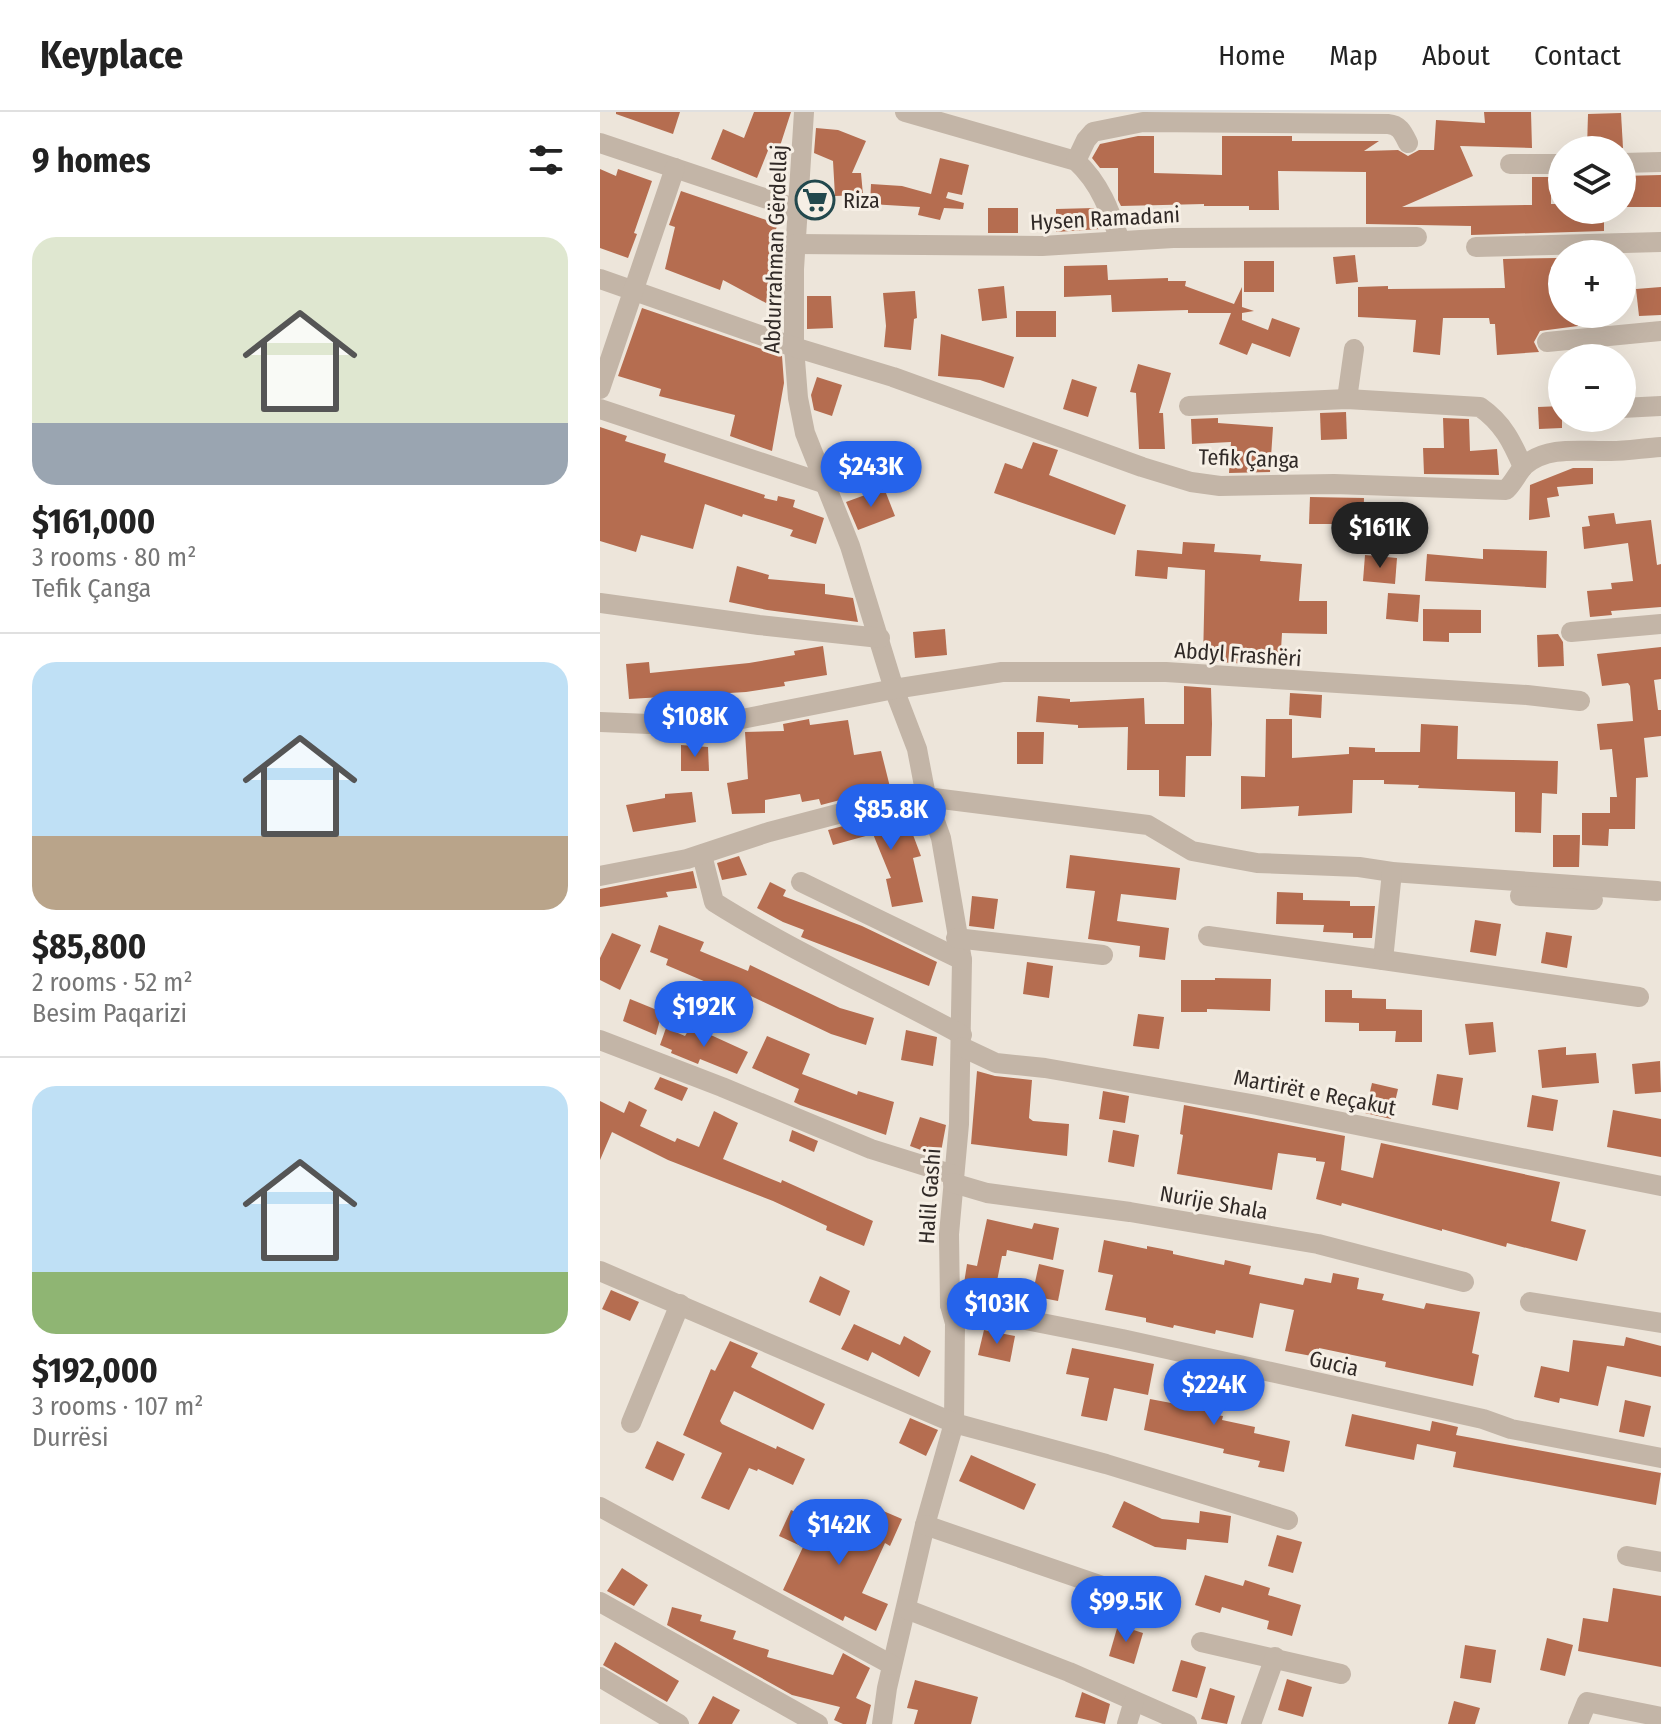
<!DOCTYPE html>
<meta charset="utf-8">
<style>
body{margin:0;font-family:"Fira Sans Condensed",sans-serif;background:#f6f6f6;color:#222;height:100vh;display:flex;flex-direction:column;font-size:30px;white-space:nowrap}
*{box-sizing:border-box;margin:0}
p{font-size:26px;color:#767676}
.icon{flex:none;width:44px;height:44px;fill:none;stroke:currentColor;stroke-width:2;stroke-linecap:round;stroke-linejoin:round}
.map{position:relative;flex:1;overflow:hidden}
.details{display:flex;flex-direction:column;background:#fff;width:600px}
.details>*{flex:none}
.buttons{position:absolute;left:948px;top:24px;display:grid;gap:16px}
.buttons a{display:grid;place-items:center;width:88px;height:88px;border-radius:50%;background:#fff;box-shadow:0 8px 32px #0002;font-size:40px}
.price{position:absolute;translate:-50% -68px;padding:0 18px;border-radius:28px;background:#2563eb;color:#fff;font-size:26px;line-height:52px;filter:drop-shadow(0 2px 4px #0008)}
.price::after{content:'';position:absolute;left:50%;top:48px;width:24px;height:18px;margin-left:-12px;background:inherit;clip-path:polygon(0 0,100% 0,50% 100%)}
.price.selected{background:#222;color:#fff}
ul{padding:0;list-style:none}
li{display:grid;align-content:center;gap:16px;height:424px;padding:0 32px}
li+li{border-top:2px solid #e0e0e0}
li span{display:grid;place-items:center;height:248px;border-radius:24px;color:#555}
li>.icon{margin-inline-start:auto}
span .icon{width:144px;height:144px;fill:#fffc;stroke-width:1}
li b{font-size:34px}
h2{display:flex;justify-content:space-between;align-items:center;height:96px;padding:0 32px;font-size:34px}
header{display:flex;align-items:center;gap:48px;box-sizing:border-box;height:112px;padding:0 40px;background:#fff;border-bottom:2px solid #e0e0e0}
header strong{font-size:38px}
nav{display:flex;gap:44px;margin-inline-start:auto;font-size:28px}
main{display:flex;flex:1;min-height:0}
.map>svg:first-child{display:block}
.building{fill:#b56d50}
.lines{fill:none;stroke-linecap:round;stroke-linejoin:round}
.street{stroke:#c3b5a7;stroke-width:20}
.labels{text-anchor:middle;stroke-width:6;stroke-linejoin:round;paint-order:stroke}
.poi-label{font-size:22px;fill:#312a27;stroke:#f6efe5;text-anchor:start}
.street-label{font-size:22px;fill:#312a27;stroke:#f6efe5}
</style>
<header>
<strong>Keyplace</strong>
<nav><a>Home</a><a>Map</a><a>About</a><a>Contact</a></nav>
</header>
<main>
<section class="details">
<h2>9 homes<svg class="icon" aria-label="filters" viewBox="0 0 24 24"><path d="M4 7h16M4 17h16"/><circle cx="9" cy="7" r="2"/><circle cx="15" cy="17" r="2"/></svg></h2>
<ul>
<li><span style="background:linear-gradient(#dfe7d0 75%,#9aa5b1 0)"><svg class="icon" aria-label="home" viewBox="0 0 24 24"><path d="M3 11l9-7 9 7M6 9v11h12V9"/></svg></span><div><b>$161,000</b><p>3 rooms · 80 m²</p><p>Tefik Çanga</p></div></li>
<li><span style="background:linear-gradient(#bfe0f5 70%,#b9a48a 0)"><svg class="icon" aria-label="home" viewBox="0 0 24 24"><path d="M3 11l9-7 9 7M6 9v11h12V9"/></svg></span><div><b>$85,800</b><p>2 rooms · 52 m²</p><p>Besim Paqarizi</p></div></li>
<li><span style="background:linear-gradient(#bfe0f5 75%,#8fb573 0)"><svg class="icon" aria-label="home" viewBox="0 0 24 24"><path d="M3 11l9-7 9 7M6 9v11h12V9"/></svg></span><div><b>$192,000</b><p>3 rooms · 107 m²</p><p>Durrësi</p></div></li>
</ul>
</section>
<div class="map">
<svg width="1061" height="1612" viewBox="0 0 1061 1612">
<rect width="100%" height="100%" fill="#ede5da"/>
<g class="building">
<polygon points="16,0 80,0 73,22 16,2"/>
<polygon points="154,0 191,0 180,34 171,31 157,66 111,47 123,17 144,26"/>
<polygon points="884,0 931,0 932,36 860,34 873,64 802,95 932,93 932,65 951,65 951,92 962,92 962,98 1004,98 1004,119 871,123 871,114 766,112 766,60 678,59 679,98 649,98 649,94 604,94 604,92 521,94 518,88 518,56 500,56 492,46 500,32 538,24 554,24 554,61 622,63 622,24 692,24 692,29 779,29 764,39 798,38 808,44 819,38 834,38 836,8 885,11"/>
<polygon points="1021,1 1023,36 987,36 988,2"/>
<polygon points="216,16 238,18 266,29 252,61 261,61 263,83 235,84 233,49 214,41"/>
<polygon points="340,46 369,53 362,83 348,80 346,86 364,91 363,97 344,96 340,108 318,103 320,95 270,92 271,72 302,74 331,82"/>
<polygon points="0,57 16,64 18,57 52,69 34,121 37,122 28,146 0,136"/>
<polygon points="1061,63 1061,95 1022,95 1022,64"/>
<polygon points="81,79 178,112 173,125 181,129 171,164 177,167 166,191 123,168 120,178 65,157 75,115 69,113"/>
<rect x="388" y="96" width="30" height="25"/>
<polygon points="494,96 500,117 456,120 456,97"/>
<polygon points="755,143 758,170 736,172 733,145"/>
<polygon points="958,146 961,202 978,202 978,214 940,219 934,230 939,240 897,243 895,212 890,212 889,206 843,206 840,243 813,240 816,208 758,205 758,175 788,174 788,177 905,176 903,147"/>
<rect x="644" y="149" width="30" height="31"/>
<polygon points="507,153 508,168 568,166 568,169 586,169 585,174 634,192 642,175 642,195 654,199 642,201 642,208 668,218 672,206 700,216 690,245 652,231 647,243 619,232 631,201 588,201 588,198 512,200 511,183 464,185 464,154"/>
<polygon points="404,174 407,206 382,209 378,177"/>
<polygon points="1061,175 1061,203 1039,204 1036,177"/>
<polygon points="315,179 317,206 314,207 311,238 284,235 286,214 283,181"/>
<polygon points="207,184 231,184 233,216 207,217"/>
<polygon points="42,196 182,244 184,271 172,339 130,324 135,303 59,284 61,277 18,264"/>
<rect x="416" y="199" width="40" height="26"/>
<polygon points="341,222 414,245 404,276 380,268 338,264"/>
<polygon points="538,252 571,261 559,301 563,301 565,337 539,337 536,281 530,280"/>
<polygon points="217,265 242,273 232,304 214,298 211,283"/>
<polygon points="472,267 497,275 488,305 463,297"/>
<polygon points="962,294 962,316 939,317 938,295"/>
<polygon points="746,300 747,327 721,328 720,301"/>
<polygon points="618,306 618,311 673,315 670,360 629,361 631,330 592,332 591,307"/>
<polygon points="843,306 869,307 870,339 897,337 899,363 824,362 823,336 844,336"/>
<polygon points="0,315 27,324 25,329 66,342 64,350 165,383 164,386 177,389 178,384 195,388 193,395 224,406 216,432 190,424 193,418 143,402 142,405 105,392 93,437 41,423 36,440 0,429"/>
<polygon points="433,330 458,338 449,363 526,393 515,423 394,381 405,351 422,357"/>
<polygon points="973,356 993,356 993,372 957,375 959,384 947,386 950,405 929,408 930,373"/>
<polygon points="284,376 295,404 258,418 246,390"/>
<polygon points="710,385 764,386 763,412 709,412"/>
<polygon points="1014,401 1016,412 1051,408 1057,453 1061,452 1061,495 1011,499 1012,503 990,505 987,479 1012,477 1011,471 1033,469 1028,431 984,437 982,415 990,414 988,404"/>
<polygon points="583,430 615,432 614,440 661,443 660,449 702,452 699,489 727,489 727,522 682,521 680,554 603,549 605,458 568,455 567,467 535,464 537,438 582,442"/>
<polygon points="883,437 947,439 946,476 825,469 827,442 883,447"/>
<polygon points="765,443 797,446 795,472 763,469"/>
<polygon points="137,454 169,463 168,467 225,472 225,482 253,486 258,510 167,498 129,490"/>
<polygon points="788,481 820,483 818,510 786,507"/>
<polygon points="823,497 881,498 881,521 849,521 849,530 823,529"/>
<polygon points="345,517 347,543 315,546 313,520"/>
<polygon points="958,522 963,530 964,554 938,555 937,523"/>
<polygon points="223,534 227,563 184,570 185,574 146,580 29,587 26,552 49,550 50,561 149,551 195,543 194,539"/>
<polygon points="1061,535 1061,567 1054,568 1058,598 1061,598 1061,624 1044,626 1048,665 1036,666 1035,717 1009,717 1008,734 982,733 982,701 1010,701 1010,685 1017,685 1012,637 1000,638 997,612 1033,609 1030,574 1028,571 1002,574 997,542"/>
<polygon points="584,574 611,576 612,612 611,644 586,644 585,685 559,684 559,658 527,658 528,615 478,616 478,613 436,610 438,584 470,587 470,590 544,586 545,612 584,612"/>
<polygon points="690,581 722,583 721,606 689,603"/>
<polygon points="209,607 210,613 248,608 254,643 281,639 290,675 221,693 219,687 202,690 200,682 165,688 165,701 132,702 127,671 148,667 145,620 184,619 183,612"/>
<polygon points="666,607 692,607 692,646 749,642 749,635 775,636 775,640 820,640 821,612 858,614 857,647 958,649 957,682 942,681 941,721 915,720 915,680 818,676 819,673 784,672 784,668 753,668 752,701 698,704 699,694 641,697 641,664 665,665"/>
<polygon points="417,620 444,620 443,652 417,652"/>
<polygon points="81,633 108,635 109,659 81,659"/>
<polygon points="92,680 96,710 33,720 26,693 65,686 65,682"/>
<polygon points="311,696 317,697 319,702 307,707 321,744 313,746 323,790 292,795 286,767 291,766 273,722 233,733 228,718"/>
<polygon points="953,723 980,723 979,755 953,755"/>
<polygon points="470,743 580,756 576,788 521,782 517,809 569,816 565,848 539,845 540,834 488,827 495,779 466,776"/>
<polygon points="139,744 147,763 122,768 117,751"/>
<polygon points="93,759 97,776 66,780 68,785 0,795 0,777"/>
<polygon points="170,770 186,778 183,784 262,814 337,850 329,874 201,825 204,818 183,810 157,796"/>
<polygon points="677,780 703,781 703,788 750,789 750,794 775,794 772,826 753,826 753,821 723,820 724,813 676,812"/>
<polygon points="372,784 398,787 394,817 369,814"/>
<polygon points="875,808 901,812 896,844 870,840"/>
<polygon points="59,813 104,830 100,839 148,859 150,853 240,896 274,906 266,933 231,922 134,876 132,881 66,853 68,847 50,840"/>
<polygon points="946,820 972,824 967,856 941,851"/>
<polygon points="12,821 41,833 20,878 0,868 0,846"/>
<polygon points="427,850 453,854 449,886 423,882"/>
<polygon points="615,866 671,867 670,899 607,897 607,900 581,900 581,868 615,868"/>
<polygon points="725,878 752,878 752,886 786,887 786,897 822,898 822,930 795,930 796,919 759,919 759,911 725,910"/>
<polygon points="30,887 62,900 56,923 23,909"/>
<polygon points="538,902 564,905 559,937 533,934"/>
<polygon points="893,910 896,940 869,943 865,912"/>
<polygon points="91,914 148,940 137,962 100,947 98,952 71,941 72,938 60,933 66,916 85,924"/>
<polygon points="306,918 337,925 333,954 301,948"/>
<polygon points="167,924 210,942 202,962 257,983 258,979 294,990 286,1023 200,993 194,990 199,977 152,956"/>
<polygon points="966,935 966,943 996,941 999,971 942,976 938,938"/>
<polygon points="1060,949 1061,980 1035,982 1032,952"/>
<polygon points="377,959 395,964 432,968 429,1006 433,1009 469,1012 467,1044 371,1032"/>
<polygon points="837,962 863,966 858,998 832,993"/>
<polygon points="60,965 88,976 82,989 54,977"/>
<polygon points="772,971 798,977 791,1007 765,1001"/>
<polygon points="503,979 529,984 525,1011 499,1007"/>
<polygon points="932,983 958,988 953,1019 927,1015"/>
<polygon points="0,989 24,1001 29,989 47,998 40,1014 75,1030 77,1026 99,1035 114,999 138,1011 123,1047 181,1071 182,1068 273,1109 264,1134 226,1118 227,1114 173,1089 68,1048 12,1020 0,1048"/>
<polygon points="584,993 745,1024 741,1058 773,1066 781,1031 960,1070 951,1109 986,1118 977,1149 907,1131 906,1135 842,1117 842,1119 742,1091 741,1094 716,1087 725,1050 716,1049 716,1046 678,1041 672,1078 577,1062 583,1023 580,1022"/>
<polygon points="1013,998 1061,1007 1061,1045 1007,1035"/>
<polygon points="320,1005 346,1013 340,1045 310,1034"/>
<polygon points="192,1018 218,1029 214,1040 189,1029"/>
<polygon points="513,1018 539,1023 534,1055 508,1050"/>
<polygon points="387,1107 432,1117 434,1111 459,1116 453,1148 407,1138 406,1144 402,1144 394,1184 363,1178 367,1152 377,1154"/>
<polygon points="504,1128 547,1137 547,1134 573,1139 573,1142 624,1153 625,1148 651,1154 649,1162 703,1173 705,1166 731,1171 733,1161 759,1166 757,1177 784,1182 782,1188 824,1197 826,1191 880,1200 872,1241 879,1243 873,1274 785,1255 786,1250 719,1236 717,1245 685,1239 694,1198 660,1191 653,1226 616,1218 615,1222 574,1213 573,1216 546,1210 546,1206 505,1198 513,1163 498,1160"/>
<polygon points="439,1152 464,1158 458,1189 432,1184"/>
<polygon points="220,1164 250,1179 240,1204 209,1190"/>
<polygon points="11,1178 39,1190 30,1209 2,1197"/>
<polygon points="254,1212 300,1233 304,1224 331,1239 319,1265 272,1240 268,1249 241,1237"/>
<polygon points="384,1218 415,1224 410,1250 378,1243"/>
<polygon points="1026,1225 1061,1234 1061,1265 1007,1254 998,1294 960,1286 959,1291 934,1285 941,1254 969,1260 973,1228 1024,1234"/>
<polygon points="130,1229 158,1241 151,1255 225,1292 213,1318 134,1279 120,1309 122,1312 176,1337 177,1334 205,1347 193,1373 158,1357 157,1359 149,1356 129,1398 101,1386 122,1341 83,1323 111,1257 115,1259"/>
<polygon points="472,1236 554,1252 548,1283 514,1276 507,1309 481,1304 489,1266 466,1262"/>
<polygon points="593,1261 619,1266 612,1302 623,1304 622,1308 655,1315 654,1321 690,1329 684,1360 658,1355 660,1349 623,1341 624,1337 544,1318 550,1287 587,1294"/>
<polygon points="1025,1288 1051,1294 1044,1325 1019,1320"/>
<polygon points="752,1302 830,1319 832,1309 858,1315 856,1323 1061,1361 1056,1393 853,1355 856,1340 817,1332 814,1348 745,1334"/>
<polygon points="310,1306 338,1318 326,1344 299,1331"/>
<polygon points="57,1329 85,1342 73,1369 45,1356"/>
<polygon points="371,1343 436,1372 424,1398 359,1369"/>
<polygon points="524,1389 562,1407 599,1411 600,1399 631,1404 628,1431 587,1427 586,1438 555,1435 512,1415"/>
<polygon points="274,1395 302,1407 290,1434 285,1431 262,1481 288,1492 276,1519 245,1504 243,1509 183,1478 203,1435 179,1424 191,1398 219,1411 217,1415 257,1433"/>
<polygon points="677,1423 702,1430 693,1461 668,1454"/>
<polygon points="22,1456 48,1473 34,1494 7,1479"/>
<polygon points="605,1463 643,1474 645,1468 670,1476 668,1483 701,1493 692,1524 667,1517 669,1509 622,1495 620,1501 595,1493"/>
<polygon points="1013,1476 1061,1484 1061,1555 978,1539 983,1506 1008,1510"/>
<polygon points="72,1495 102,1503 100,1509 136,1519 133,1527 169,1538 167,1545 233,1563 243,1541 270,1556 256,1586 271,1593 266,1612 243,1612 234,1608 240,1595 192,1583 67,1513"/>
<polygon points="518,1513 543,1521 534,1552 509,1544"/>
<polygon points="947,1526 973,1533 965,1564 940,1558"/>
<polygon points="15,1530 79,1569 67,1590 3,1553"/>
<polygon points="865,1533 896,1538 891,1571 860,1566"/>
<polygon points="581,1548 606,1555 597,1586 572,1579"/>
<polygon points="687,1567 712,1575 703,1605 678,1598"/>
<polygon points="315,1568 378,1585 371,1612 314,1612 318,1598 307,1596"/>
<polygon points="610,1576 635,1584 627,1612 601,1607"/>
<polygon points="482,1580 510,1592 505,1612 475,1605"/>
<polygon points="113,1584 140,1598 132,1612 98,1612"/>
<polygon points="854,1589 880,1596 875,1612 848,1612"/>
</g>
<g class="lines">
<g class="street">
<polyline points="204,0 194,157 194,235 198,286 205,321 250,434 294,577 317,637 326,684 341,726 362,848 359,1012 349,1122 350,1193 355,1211 354,1311 325,1413 287,1576 282,1612"/>
<path d="M305,0L476,49C500,71 510,99 520,129"/>
<polyline points="0,31 197,97"/>
<path d="M476,49L486,28L493,20L543,10L788,12C800,13 803,21 808,31"/>
<polyline points="1022,51 1061,50"/>
<polyline points="910,52 962,52"/>
<polyline points="195,132 442,134 573,126 817,125"/>
<polyline points="876,135 1061,130"/>
<path d="M0,167L194,235L293,265L542,355L591,370L620,374L734,372L906,378C914,370 918,360 925,353C949,333 982,340 1011,339C1027,339 1044,336 1061,335"/>
<polyline points="947,230 1061,219"/>
<polyline points="0,277 75,56"/>
<polyline points="747,287 754,237"/>
<path d="M589,294L747,287L880,295C903,311 912,330 923,355"/>
<polyline points="1022,296 1061,294"/>
<polyline points="0,297 226,372"/>
<polyline points="0,491 159,513 280,526"/>
<polyline points="971,520 1061,512"/>
<polyline points="0,610 49,612 142,607 294,577 402,560 566,560 927,583 980,589"/>
<path d="M102,743L114,790C193,840 280,878 362,923"/>
<polyline points="0,764 87,747 169,720 310,683 548,713 592,739 657,751 759,755 792,760 1057,779"/>
<polyline points="201,770 362,848"/>
<polyline points="920,784 993,788"/>
<polyline points="608,824 783,848 792,760"/>
<polyline points="356,826 503,843"/>
<polyline points="783,848 1039,885"/>
<polyline points="0,928 122,975 271,1037 354,1063"/>
<polyline points="362,935 396,951 445,956 657,993 1061,1074"/>
<polyline points="353,1071 387,1081 530,1100 718,1132 864,1170"/>
<polyline points="0,1159 354,1311 506,1352 688,1408"/>
<polyline points="930,1190 1061,1211"/>
<polyline points="350,1193 522,1227 883,1307 911,1317 1061,1346"/>
<polyline points="31,1311 80,1192"/>
<polyline points="0,1395 292,1553"/>
<polyline points="325,1413 569,1497"/>
<polyline points="1027,1444 1061,1450"/>
<polyline points="0,1490 218,1612"/>
<polyline points="306,1497 469,1560 587,1612"/>
<polyline points="601,1530 741,1562"/>
<polyline points="0,1565 79,1612"/>
<polyline points="527,1612 534,1589"/>
<polyline points="651,1612 675,1545"/>
<polyline points="978,1612 987,1590 1061,1605"/>
</g>
</g>
<defs>
<g id="supermarket-ring" transform="scale(2)"><circle r="9.5" fill="#f6efe5" stroke="#22484d" stroke-width="1.5"/><path d="M-6-5.5h2.5l.6 2H6L4.5 2H-2.5L-4.4-4H-6ZM-1.5 3.2a1.3 1.3 0 1 0 .1 0ZM3 3.2a1.3 1.3 0 1 0 .1 0Z" fill="#22484d"/></g>
</defs>
<g fill-rule="evenodd">
<use href="#supermarket-ring" x="215" y="88"/>
</g>
<g class="labels">
<g class="poi-label">
<text x="243" y="96">Riza</text>
</g>
<g class="street-label">
<text transform="translate(505 106) rotate(-3)" y="8">Hysen Ramadani</text>
<text transform="translate(175 137) rotate(-88)" y="8">Abdurrahman Gërdellaj</text>
<text transform="translate(649 346) rotate(2)" y="8">Tefik Çanga</text>
<text transform="translate(638 542) rotate(4)" y="8">Abdyl Frashëri</text>
<text transform="translate(715 980) rotate(11)" y="8">Martirët e Reçakut</text>
<text transform="translate(329 1084) rotate(-86)" y="8">Halil Gashi</text>
<text transform="translate(614 1090) rotate(10)" y="8">Nurije Shala</text>
<text transform="translate(734 1251) rotate(13)" y="8">Gucia</text>
</g>
</g>
</svg>
<div class="buttons">
<a><svg class="icon" aria-label="layers" viewBox="0 0 24 24"><path d="M12 4l9 5-9 5-9-5zM3 14l9 5 9-5"/></svg></a>
<a>+</a>
<a>−</a>
</div>
<b class="price" style="left:271px;top:397px">$243K</b>
<b class="price selected" style="left:780px;top:458px">$161K</b>
<b class="price" style="left:95px;top:647px">$108K</b>
<b class="price" style="left:291px;top:740px">$85.8K</b>
<b class="price" style="left:104px;top:937px">$192K</b>
<b class="price" style="left:397px;top:1234px">$103K</b>
<b class="price" style="left:614px;top:1315px">$224K</b>
<b class="price" style="left:239px;top:1455px">$142K</b>
<b class="price" style="left:526px;top:1532px">$99.5K</b>
</div>
</main>
